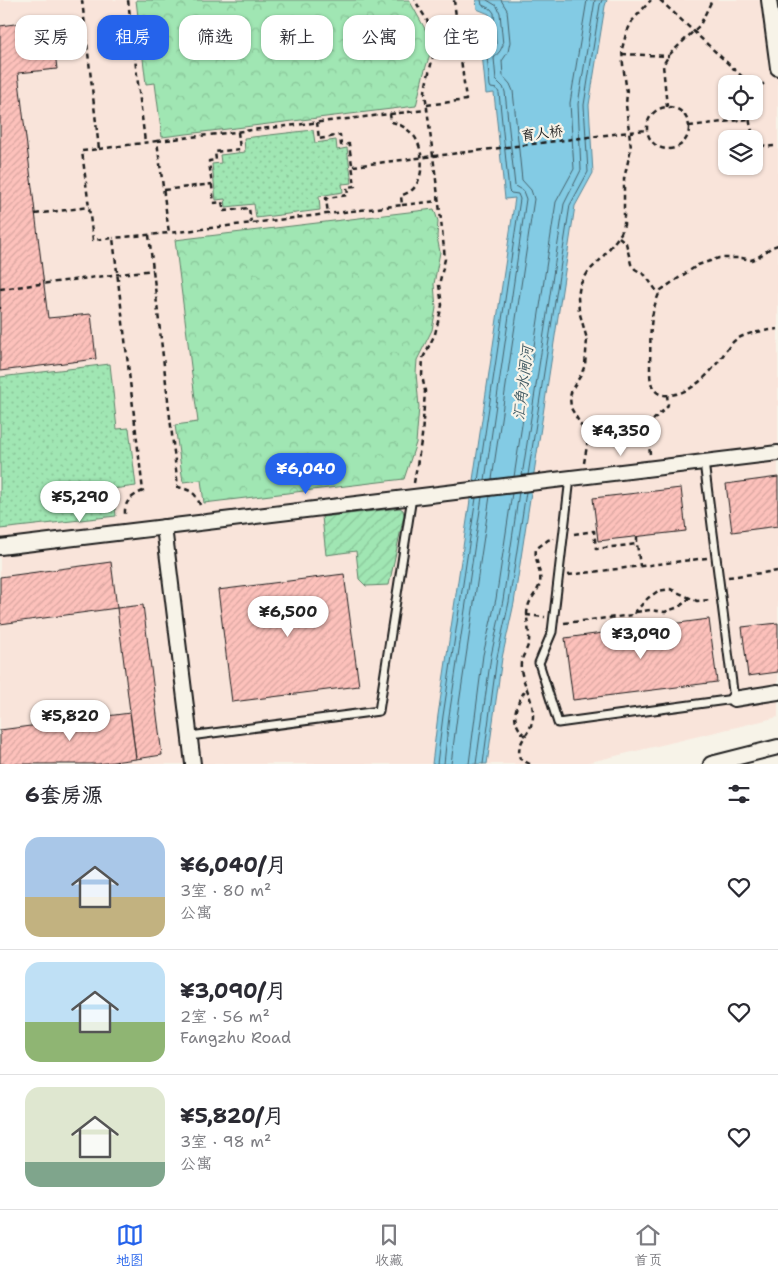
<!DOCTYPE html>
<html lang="zh">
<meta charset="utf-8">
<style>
body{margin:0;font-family:"Shantell Sans","LXGW WenKai TC",sans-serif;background:#f7f7f7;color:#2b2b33;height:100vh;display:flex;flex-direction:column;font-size:19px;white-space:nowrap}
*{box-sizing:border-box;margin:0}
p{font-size:16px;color:#7c7c81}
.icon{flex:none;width:28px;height:28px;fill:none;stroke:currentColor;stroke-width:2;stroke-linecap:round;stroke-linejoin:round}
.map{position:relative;height:764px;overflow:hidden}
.details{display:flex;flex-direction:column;background:#fff;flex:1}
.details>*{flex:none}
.hud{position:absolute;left:15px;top:15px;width:500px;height:45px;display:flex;gap:10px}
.tools{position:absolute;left:718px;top:75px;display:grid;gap:10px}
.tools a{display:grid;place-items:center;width:45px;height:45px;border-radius:10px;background:#fff;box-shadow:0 1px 4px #0004;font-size:25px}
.price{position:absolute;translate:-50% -42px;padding:0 11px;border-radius:18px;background:#fff;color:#222;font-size:16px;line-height:32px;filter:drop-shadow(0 1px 2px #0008)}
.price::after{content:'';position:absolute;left:50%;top:30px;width:15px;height:11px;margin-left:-8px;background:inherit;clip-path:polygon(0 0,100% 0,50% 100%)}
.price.selected{background:#2563eb;color:#fff}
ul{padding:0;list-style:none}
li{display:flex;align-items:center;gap:15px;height:125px;padding:0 25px}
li+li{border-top:1px solid #e1e1e2}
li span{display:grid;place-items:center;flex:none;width:140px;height:100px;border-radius:15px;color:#555}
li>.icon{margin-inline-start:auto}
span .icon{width:60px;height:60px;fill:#fffc;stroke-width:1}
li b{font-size:21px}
h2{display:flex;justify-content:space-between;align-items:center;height:60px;padding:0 25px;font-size:21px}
.tag{padding:0 18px;border-radius:15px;background:#fff;box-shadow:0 1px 4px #0004;font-size:18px;line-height:45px}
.tag.selected{background:#2563eb;color:#fff}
.tabs{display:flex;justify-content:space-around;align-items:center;height:70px;border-top:1px solid #e1e1e2;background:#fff;font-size:14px;color:#7c7c81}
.tabs a{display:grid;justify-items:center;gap:2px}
.tabs .selected{color:#2563eb}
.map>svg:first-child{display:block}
.built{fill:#f9e4da;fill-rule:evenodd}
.grass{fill:url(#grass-dots);stroke:#5e8168}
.forest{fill:url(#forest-crowns);stroke:#5e8168}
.garden{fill:url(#garden-furrows);stroke:#5e8168}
.water{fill:#83cbe4;stroke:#5a8594}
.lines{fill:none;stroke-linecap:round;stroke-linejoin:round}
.shore{stroke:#45626c;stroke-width:1}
.building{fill:url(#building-hatch);stroke:#1c1c1c}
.service-casing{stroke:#1c1c1c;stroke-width:11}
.minor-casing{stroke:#1c1c1c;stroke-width:18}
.path{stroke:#1c1c1c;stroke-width:2.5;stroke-dasharray:5 4;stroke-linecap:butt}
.service{stroke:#f7f3e8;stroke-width:7}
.minor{stroke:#f7f3e8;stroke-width:14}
.labels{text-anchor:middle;stroke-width:4.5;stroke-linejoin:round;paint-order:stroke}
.street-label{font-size:14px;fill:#1c1c1c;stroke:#f7f3e8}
.water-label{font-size:15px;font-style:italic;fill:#405962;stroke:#f7f3e8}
</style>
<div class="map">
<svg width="778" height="764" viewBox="0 0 778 764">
<defs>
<pattern id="grass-dots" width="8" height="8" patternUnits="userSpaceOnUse" patternTransform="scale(1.25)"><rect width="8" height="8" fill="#a0e6b3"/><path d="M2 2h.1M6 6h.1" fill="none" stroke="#89c599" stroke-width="1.8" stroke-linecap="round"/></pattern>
<pattern id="forest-crowns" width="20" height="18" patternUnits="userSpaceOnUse" patternTransform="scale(1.25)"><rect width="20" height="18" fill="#a0e6b3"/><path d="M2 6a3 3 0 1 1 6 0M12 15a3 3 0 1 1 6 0" fill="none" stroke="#89c599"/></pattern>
<pattern id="garden-furrows" width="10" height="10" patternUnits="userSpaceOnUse" patternTransform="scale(1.25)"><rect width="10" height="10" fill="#a0e6b3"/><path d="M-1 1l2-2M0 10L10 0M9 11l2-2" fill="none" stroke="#89c599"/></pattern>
<pattern id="building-hatch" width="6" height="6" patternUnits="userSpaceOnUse" patternTransform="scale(1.25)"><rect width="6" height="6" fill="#fdc1bb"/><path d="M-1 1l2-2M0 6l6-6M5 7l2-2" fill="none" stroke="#d8a5a0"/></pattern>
</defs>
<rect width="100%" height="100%" fill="#f7f3e8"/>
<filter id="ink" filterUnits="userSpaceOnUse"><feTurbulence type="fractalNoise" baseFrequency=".02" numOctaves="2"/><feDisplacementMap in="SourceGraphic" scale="10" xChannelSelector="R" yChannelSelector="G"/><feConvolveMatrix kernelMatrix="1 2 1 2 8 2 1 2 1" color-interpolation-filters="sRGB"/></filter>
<g filter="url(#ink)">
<path class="built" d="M0,0H778V717L582,764H0ZM726,84H754V111H726ZM726,139H754V166H726Z"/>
<g class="grass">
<polygon points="313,130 315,143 336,140 337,150 347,148 352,183 342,184 343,192 319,196 320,210 256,218 254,204 226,207 225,199 216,200 212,164 221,163 220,155 245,152 244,138"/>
<polygon points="110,364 117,429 129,428 136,486 113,489 116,516 0,529 0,377"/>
</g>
<g class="forest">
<polygon points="136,0 409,0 429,36 430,54 423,76 416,106 162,137 155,83 146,84"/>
<polygon points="434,209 438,221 437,237 440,252 434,284 436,308 432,330 417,360 416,373 419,407 416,443 404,479 204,503 201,480 183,482 175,425 198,422 175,240"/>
</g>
<polygon class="garden" points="400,508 403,510 404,515 389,585 366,586 359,579 356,551 326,555 322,517"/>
<polygon class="water" points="476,0 607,0 605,6 589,105 593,173 575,206 514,603 502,658 487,764 432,764 438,715 515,198 505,199 494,93 486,94 482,53 492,44 489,14 477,9"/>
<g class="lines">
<g class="shore">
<polyline points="528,475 570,205 588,172 584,105 600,5 602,0"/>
<polyline points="522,476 564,204 581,170 578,104 595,0"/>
<polyline points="514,477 556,202 574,169 570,103 587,0"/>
<polyline points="492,479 534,199 531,190 522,180 513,91 510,84 503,76 502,61 508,52 510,42 507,10 501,0"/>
<polyline points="485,480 526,199 523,191 515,186 505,92 503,87 496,80 494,58 500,51 503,45 500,13 497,6 487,0"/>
<polyline points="478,481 520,199 518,194 511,193 509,191 499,93 497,89 491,88 490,86 487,56 495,47 496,44 494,13 491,9 482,5 481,0"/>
<polyline points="437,764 443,716 476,498"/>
<polyline points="444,764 449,716 482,497"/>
<polyline points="451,764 457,717 490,496"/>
<polyline points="469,764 483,655 496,599 512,493"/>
<polyline points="476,764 491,656 503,600 519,492"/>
<polyline points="483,764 497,657 509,602 526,492"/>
</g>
</g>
<g class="building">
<polygon points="51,19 57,69 18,73 48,318 91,314 96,359 0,371 0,26"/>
<polygon points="778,477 778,526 732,532 726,484"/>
<polygon points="681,488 686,531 598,541 593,498"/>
<polygon points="111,562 117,608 0,624 0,577"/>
<polygon points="344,574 359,686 232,702 218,590"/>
<polygon points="143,605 162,755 136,759 117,608"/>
<polygon points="709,619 717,682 573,700 565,638"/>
<polygon points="778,623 778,672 748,676 742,627"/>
<polygon points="130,713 136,759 98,764 0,764 0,730"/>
</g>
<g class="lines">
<g class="service-casing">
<g id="service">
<polyline points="570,478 552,632 539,663 558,723 734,699 704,462"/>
<polyline points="190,736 379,711 412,497"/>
</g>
</g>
<g class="minor-casing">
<g id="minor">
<polyline points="769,0 778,68"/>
<polyline points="164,527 193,764"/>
<polyline points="0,547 778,453"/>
<polyline points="734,699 778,692"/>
<polyline points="711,764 778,747"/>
</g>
</g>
<g class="path">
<path d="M82,0L99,149L82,151L93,240L113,238L143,491C132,496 124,501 125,514"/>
<polyline points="128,0 145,142"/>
<polyline points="660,0 750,84"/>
<polyline points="622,54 669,56"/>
<polyline points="754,93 760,86 766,82"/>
<polyline points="427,105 466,100 454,0"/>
<circle cx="668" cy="128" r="21"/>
<polyline points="667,107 663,65 669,55 700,25 712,0"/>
<path d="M749,111C749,123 752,142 765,146C768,147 771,146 774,146"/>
<polyline points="390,114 427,110"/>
<polyline points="317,122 319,139 340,135 341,145 349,144 355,186 347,187 348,195 326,198 328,214"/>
<polyline points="689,126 749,119"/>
<polyline points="238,132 240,149 215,152 216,160 209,161 214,203 222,202 224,211 249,208 251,223"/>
<path d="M157,141L390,114L391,122C399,123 408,129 414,136C424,148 425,179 412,190C409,193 404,194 401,196L402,205L169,233"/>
<polyline points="99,149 157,141 169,233 113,238"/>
<polyline points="353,166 646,130"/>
<polyline points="164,190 212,184"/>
<polyline points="402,205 438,201"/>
<polyline points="35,214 89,207"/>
<path d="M149,235L178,487C191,490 196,493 200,505"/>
<polyline points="619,237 626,243 631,264 635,269 645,275 659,294"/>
<path d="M778,245L772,247L757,258L751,260L742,258H719L698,265L661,290C648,315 651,337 650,364C650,377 649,393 664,395C686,397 706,378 718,362C724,355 729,344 737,339C748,332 765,331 778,329"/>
<polyline points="0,289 153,270"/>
<polyline points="0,307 0,309"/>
<polyline points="650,454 647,429 651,422 667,407 668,404 667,395"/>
<polyline points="584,463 588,440 586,434 571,408 570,397 572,389 581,375 585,365 586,353 587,339 579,311 578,297 580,285 588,272 601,259 616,240 621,233 624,225 624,179 631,148 626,105 627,92 623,65 622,49 626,34 632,21 651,0"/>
<path d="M414,483L422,436L425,391L422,375L423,358L435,334L442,305L439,285L445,259L441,220L425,92C427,72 439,50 432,31C428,20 420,10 415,0"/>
<polyline points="574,534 594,531 596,549 637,544 640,566"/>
<polyline points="637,537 637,544"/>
<polyline points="568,575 707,558"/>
<polyline points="728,577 778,571"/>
<polyline points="636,612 650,610 665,612 670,610 679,607 690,598"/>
<polyline points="526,615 545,617"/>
<polyline points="564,623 634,615 635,612 648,598 658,591 670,589 697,601 712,600"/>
<path d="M525,736C508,719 516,705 527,687"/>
<path d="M530,764L520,759C515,740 533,733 533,716C534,698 519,678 521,663C522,656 528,649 529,641C530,630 525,619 528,607C530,598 538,592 540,583C542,571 534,560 536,549L548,540L554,538"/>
</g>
<use href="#service" class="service"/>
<use href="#minor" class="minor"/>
</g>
</g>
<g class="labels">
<g class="street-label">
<text transform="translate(542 133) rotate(-7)" y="5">育人桥</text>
</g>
<g class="water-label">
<text transform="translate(523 383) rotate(-83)" y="5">汇角水闸河</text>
</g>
</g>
</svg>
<div class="tools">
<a><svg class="icon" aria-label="locate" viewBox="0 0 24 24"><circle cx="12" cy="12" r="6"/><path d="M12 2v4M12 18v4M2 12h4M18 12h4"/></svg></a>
<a><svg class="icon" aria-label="layers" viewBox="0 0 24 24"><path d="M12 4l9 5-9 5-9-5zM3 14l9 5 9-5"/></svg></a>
</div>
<b class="price" style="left:621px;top:457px">¥4,350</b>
<b class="price selected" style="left:306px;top:495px">¥6,040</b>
<b class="price" style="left:80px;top:523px">¥5,290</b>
<b class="price" style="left:288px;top:638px">¥6,500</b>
<b class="price" style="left:641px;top:660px">¥3,090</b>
<b class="price" style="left:70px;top:742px">¥5,820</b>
<div class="hud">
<a class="tag">买房</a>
<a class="tag selected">租房</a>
<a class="tag">筛选</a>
<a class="tag">新上</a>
<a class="tag">公寓</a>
<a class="tag">住宅</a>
</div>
</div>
<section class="details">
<h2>6套房源<svg class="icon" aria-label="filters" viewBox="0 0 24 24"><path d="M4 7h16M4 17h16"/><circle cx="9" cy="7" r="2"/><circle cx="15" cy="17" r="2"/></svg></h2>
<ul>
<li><span style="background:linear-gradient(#a9c7e8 60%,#c2b280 0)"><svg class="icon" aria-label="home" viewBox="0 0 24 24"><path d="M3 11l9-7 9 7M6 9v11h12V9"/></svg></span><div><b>¥6,040/月</b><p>3室 · 80 m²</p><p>公寓</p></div><svg class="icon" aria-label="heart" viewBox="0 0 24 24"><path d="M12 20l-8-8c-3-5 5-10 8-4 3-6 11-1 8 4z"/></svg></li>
<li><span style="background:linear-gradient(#bfe0f5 60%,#8fb573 0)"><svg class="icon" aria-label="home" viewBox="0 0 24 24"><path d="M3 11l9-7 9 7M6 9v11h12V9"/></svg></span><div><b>¥3,090/月</b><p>2室 · 56 m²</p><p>Fangzhu Road</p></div><svg class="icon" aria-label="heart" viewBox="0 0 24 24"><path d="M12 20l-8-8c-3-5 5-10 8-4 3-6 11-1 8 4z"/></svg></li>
<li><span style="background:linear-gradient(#dfe7d0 75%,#7fa58c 0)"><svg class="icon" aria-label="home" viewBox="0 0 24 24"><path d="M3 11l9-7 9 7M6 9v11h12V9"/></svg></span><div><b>¥5,820/月</b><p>3室 · 98 m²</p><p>公寓</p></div><svg class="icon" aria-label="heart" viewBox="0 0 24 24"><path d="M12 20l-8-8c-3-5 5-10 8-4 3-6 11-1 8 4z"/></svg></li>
</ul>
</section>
<nav class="tabs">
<a class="selected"><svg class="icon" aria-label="map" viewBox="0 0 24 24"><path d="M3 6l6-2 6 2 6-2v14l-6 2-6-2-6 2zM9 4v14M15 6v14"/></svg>地图</a>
<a><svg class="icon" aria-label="saved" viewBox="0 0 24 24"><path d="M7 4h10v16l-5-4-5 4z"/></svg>收藏</a>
<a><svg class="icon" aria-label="home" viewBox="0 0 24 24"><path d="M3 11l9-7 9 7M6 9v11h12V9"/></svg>首页</a>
</nav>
